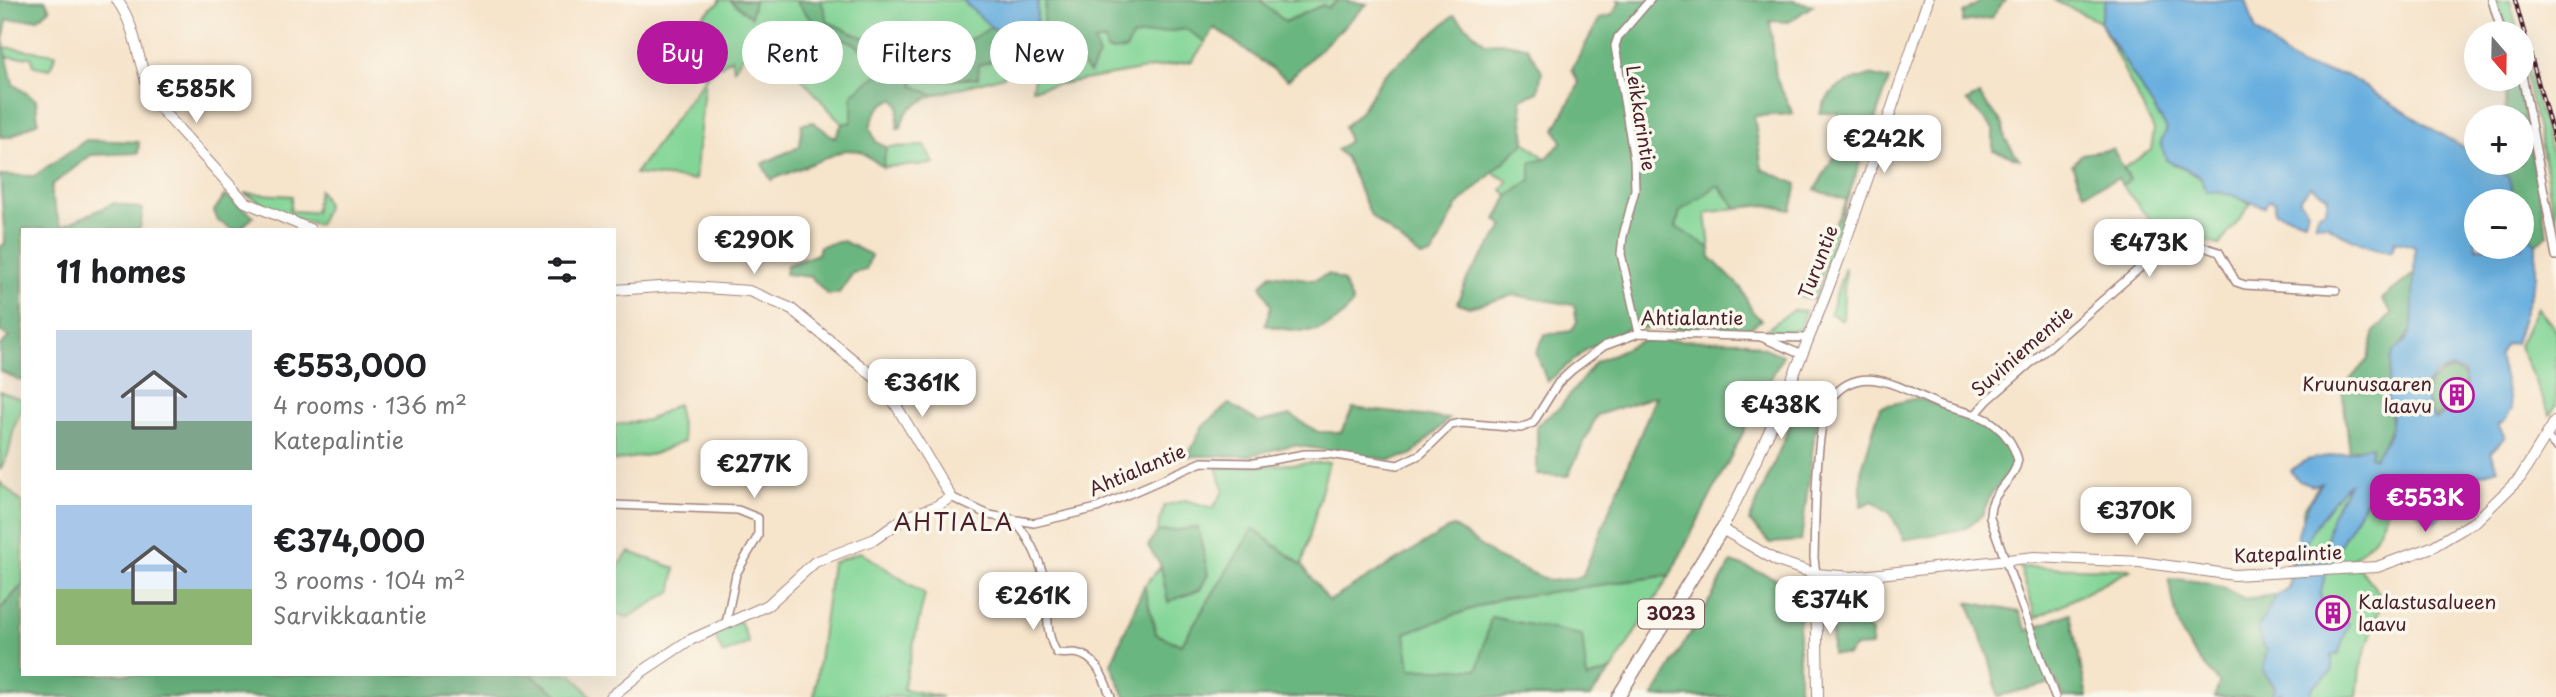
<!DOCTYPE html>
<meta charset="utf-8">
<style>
body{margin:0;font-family:"Playpen Sans",sans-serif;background:#f2f2f2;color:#202124;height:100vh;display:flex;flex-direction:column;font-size:26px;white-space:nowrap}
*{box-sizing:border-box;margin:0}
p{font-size:23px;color:#757577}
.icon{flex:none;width:38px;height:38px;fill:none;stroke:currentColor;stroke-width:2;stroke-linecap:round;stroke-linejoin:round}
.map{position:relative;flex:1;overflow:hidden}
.sheet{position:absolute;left:21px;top:228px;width:595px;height:448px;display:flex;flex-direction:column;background:#fff;border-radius:0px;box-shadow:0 7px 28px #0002}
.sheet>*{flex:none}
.guide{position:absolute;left:637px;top:21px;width:665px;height:63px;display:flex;gap:14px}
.needle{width:46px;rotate:160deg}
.fabs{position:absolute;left:2464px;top:21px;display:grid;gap:14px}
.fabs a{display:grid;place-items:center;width:70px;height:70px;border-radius:50%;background:#fff;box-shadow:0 7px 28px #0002;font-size:35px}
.price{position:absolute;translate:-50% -60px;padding:0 16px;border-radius:14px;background:#fff;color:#222;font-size:23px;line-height:46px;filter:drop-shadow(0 2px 4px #0008)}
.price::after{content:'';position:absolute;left:50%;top:42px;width:21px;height:16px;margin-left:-10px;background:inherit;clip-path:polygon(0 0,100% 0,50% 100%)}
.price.active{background:#b5179e;color:#fff}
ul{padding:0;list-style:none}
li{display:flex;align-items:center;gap:21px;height:175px;padding:0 35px}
li span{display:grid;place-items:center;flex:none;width:196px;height:140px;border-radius:0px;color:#555}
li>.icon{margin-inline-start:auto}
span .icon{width:84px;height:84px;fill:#fffc;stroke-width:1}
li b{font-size:30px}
h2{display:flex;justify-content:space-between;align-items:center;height:84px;padding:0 35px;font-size:30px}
.tag{padding:0 24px;border-radius:32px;background:#fff;box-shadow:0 7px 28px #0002;font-size:24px;line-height:63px}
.tag.active{background:#b5179e;color:#fff}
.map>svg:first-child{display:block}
.green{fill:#83d597;stroke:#667a61;stroke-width:2}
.forest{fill:#6ab680;stroke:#5a6a56;stroke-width:2}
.water{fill:#68afdf;stroke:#596785;stroke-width:2;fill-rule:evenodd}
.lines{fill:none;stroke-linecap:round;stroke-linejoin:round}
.street-casing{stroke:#a0827b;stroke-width:10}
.secondary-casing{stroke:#a0827b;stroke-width:12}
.highway-casing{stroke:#a0827b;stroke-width:15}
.street{stroke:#fff;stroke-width:7}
.secondary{stroke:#fff;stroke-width:10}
.highway{stroke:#fff;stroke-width:12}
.rail-casing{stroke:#4a1f2b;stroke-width:4.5}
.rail{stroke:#fbf7ec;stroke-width:2;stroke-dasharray:5;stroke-linecap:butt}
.labels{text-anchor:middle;stroke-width:7;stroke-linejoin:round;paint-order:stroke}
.shield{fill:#fbf7ec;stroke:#7f6065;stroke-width:2}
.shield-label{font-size:18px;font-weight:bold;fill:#4a1f2b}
.street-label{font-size:19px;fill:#4a1f2b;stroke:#fbf7ec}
.poi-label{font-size:19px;fill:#4a1f2b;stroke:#fbf7ec;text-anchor:end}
.quarter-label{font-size:23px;letter-spacing:2px;fill:#4a1f2b;stroke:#fbf7ec}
</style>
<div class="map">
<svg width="2556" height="697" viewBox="0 0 2556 697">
<rect width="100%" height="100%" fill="#fbf7ec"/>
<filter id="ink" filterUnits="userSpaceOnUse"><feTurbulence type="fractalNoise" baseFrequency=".0143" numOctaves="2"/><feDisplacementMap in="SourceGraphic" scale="14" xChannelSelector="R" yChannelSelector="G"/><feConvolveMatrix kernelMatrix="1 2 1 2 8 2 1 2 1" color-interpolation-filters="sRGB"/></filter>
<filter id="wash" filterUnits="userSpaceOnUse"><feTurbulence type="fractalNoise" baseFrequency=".00686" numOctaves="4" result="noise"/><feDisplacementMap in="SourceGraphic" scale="28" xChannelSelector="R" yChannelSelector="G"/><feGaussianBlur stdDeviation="1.57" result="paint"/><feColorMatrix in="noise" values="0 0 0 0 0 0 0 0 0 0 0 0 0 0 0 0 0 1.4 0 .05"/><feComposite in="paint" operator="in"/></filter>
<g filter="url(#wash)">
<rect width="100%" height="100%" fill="#f6e4cb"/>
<g class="green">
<polygon points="719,0 730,0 751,17 754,0 1181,0 1063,40 1007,41 890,52 816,26 854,43 870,57 978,65 1001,58 1004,76 934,95 913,86 915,71 852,122 842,124 770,43 757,57 742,56 734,69 731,58 706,77 661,49 720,2"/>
<polygon points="1260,0 1339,0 1328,8 1322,5 1285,22"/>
<polygon points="2053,0 2106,0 2100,22 2167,129 2166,160 2251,204 2219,245 2155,227 2122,185 2130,179 2124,168 2151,150 2154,130 2100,22"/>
<polygon points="2495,0 2510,0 2518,33 2508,33"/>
<polygon points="1186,29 1206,42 1192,61 1032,89 1040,44 1074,54 1094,42"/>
<polygon points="4,47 56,54 50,69 34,66 31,57 7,57"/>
<polygon points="2522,47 2556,171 2556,232 2542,147 2522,62"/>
<polygon points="705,78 695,180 635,174"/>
<polygon points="1525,142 1546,159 1531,180 1508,196 1502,190 1508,181 1492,172"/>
<polygon points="925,146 934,164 883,167 886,147"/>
<polygon points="1718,185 1737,208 1706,213 1710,248 1676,228 1680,211"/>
<polygon points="319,190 327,204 319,225 289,217 244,193 292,196 290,211 315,212"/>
<polygon points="1847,200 1815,299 1797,296"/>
<polygon points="1845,267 1843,321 1830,313"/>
<polygon points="2537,307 2556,330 2556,405 2550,415 2519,346"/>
<polygon points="1793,310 1805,311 1800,330 1763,332"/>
<path d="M0,391L23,400C23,411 17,417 14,427C10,444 11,454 0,469Z"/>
<polygon points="677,404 684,441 654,454 614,461 614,425 648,420"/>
<polygon points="1329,462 1302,565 1253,529 1181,645 1156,634 1144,586 1161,566 1168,602 1198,528 1157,532 1164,506 1185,500 1213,508 1224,490 1216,468"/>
<path d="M2355,478L2376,499L2389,505C2383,526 2371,546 2352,559L2383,598L2360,669L2357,697H2257L2243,599L2277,595L2288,588L2294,544L2303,526V510L2322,480Z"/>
<polygon points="0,482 23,504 23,584 0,610"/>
<polygon points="629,552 675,568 672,591 629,617 614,615 614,572"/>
<polygon points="860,552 925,594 903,689 942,697 814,697 832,563"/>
<polygon points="2020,567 2132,569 2036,618"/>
<polygon points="1670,575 1612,670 1587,680 1478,669 1410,669 1404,632 1499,599"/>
<polygon points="740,621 749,643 723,654 713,633"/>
<polygon points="530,674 572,674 592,697 561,697"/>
</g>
<g class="forest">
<polygon points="0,0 45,0 50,9 38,19 7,20 3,40 13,84 36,100 38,122 10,137 0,137"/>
<polygon points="730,0 754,0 751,17"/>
<path d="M795,0H821L828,22L864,38L905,23C943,43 953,54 991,27L1022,40L1023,57L1001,58L979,65L978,78L928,82L919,60L870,57L854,43L817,27Z"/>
<polygon points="1156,0 1260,0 1285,22 1323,5 1328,8 1339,0 1367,4 1288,80 1215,28 1206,42 1186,29 1132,37 1126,50 1107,51 1105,40 1094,42 1099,56 1089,73 1073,54 1040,44 1046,1 1125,8"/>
<polygon points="1617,0 1788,0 1813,5 1789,22 1770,21 1776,78 1793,114 1754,116 1762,169 1797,184 1791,210 1766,205 1737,208 1718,185 1680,211 1676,227 1710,248 1711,258 1741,288 1752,311 1761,320 1747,330 1629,328 1587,349 1547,382 1536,352 1545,335 1571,331 1577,322 1574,305 1514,295 1469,307 1457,303 1468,277 1504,226 1496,220 1508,196 1531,180 1531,162 1546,159 1562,142 1555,129 1579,84 1572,69 1600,18 1612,15 1620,2"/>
<polygon points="1983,0 2005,0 1991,18 1963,22 1963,13"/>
<polygon points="1454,15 1485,43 1500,42 1527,47 1542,71 1538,92 1521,99 1525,142 1457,206 1432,255 1421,257 1371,216 1346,158 1337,150 1349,141 1344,127 1360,112 1384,75"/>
<path d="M886,68L915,71L913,86L934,95C917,104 904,107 901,128L897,129L899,106L894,99C879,103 874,114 870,128L876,142L886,147L883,167L860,151L845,150L771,180L762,164L800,146L802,124L813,122L835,138L842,124L852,122V94Z"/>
<path d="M1870,75L1889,80L1847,200L1815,190L1839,147L1838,113H1820C1829,86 1844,83 1870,75Z"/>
<polygon points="2504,79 2518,79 2547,235 2536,244 2523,234 2522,201 2515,201 2508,177 2494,167 2496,163 2522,163 2522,117 2506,117"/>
<polygon points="1979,95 2003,124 2005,139 2019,159 1993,150 1993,129 1967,101"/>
<polygon points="86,140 139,142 138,153 91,155 52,185 51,195 61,227 114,203 143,209 140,229 23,229 23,382 0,371 0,346 9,337 0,331 0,248 5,243 0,175 34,176"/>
<polygon points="2113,149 2130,180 2122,185 2118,178 2084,193 2072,165 2082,154"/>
<polygon points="225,195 254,216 240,229 232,229 218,221 214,211"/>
<polygon points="843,241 871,255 866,270 853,273 839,293 828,295 811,277 785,274 787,265 818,254 820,246"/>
<polygon points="2415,273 2412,329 2391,359 2391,428 2378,456 2371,458 2356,449 2350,453 2342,389 2368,359 2375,331 2392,313 2382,299"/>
<path d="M1271,274L1314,280L1329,274L1343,281L1353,303C1327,339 1304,333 1265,325L1271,306L1261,285Z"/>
<polygon points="1643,340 1744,341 1783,355 1670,575 1499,599 1405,633 1410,669 1478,669 1491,617 1582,635 1587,679 1612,670 1590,697 1125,697 1111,664 1144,586 1156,634 1181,645 1253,529 1302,565 1329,601 1453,526 1496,557 1550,581 1582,577 1656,396 1597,415 1568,476 1537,475 1537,425 1560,407 1596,362"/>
<path d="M2452,370L2466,376C2468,406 2454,404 2435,418C2429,413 2430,410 2428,403C2423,384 2435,375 2452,370Z"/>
<polygon points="1820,390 1801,541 1770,543 1749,521 1805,391"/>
<path d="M1917,398C1956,412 1996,419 2013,460L2008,475L1991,494L1982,515L1964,529L1904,540L1891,514L1873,501L1861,506V472L1880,407Z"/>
<polygon points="1229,404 1259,422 1291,415 1318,432 1341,432 1353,408 1449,419 1411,455 1390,460 1293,445 1247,456 1188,456 1202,427"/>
<polygon points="1198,528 1208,574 1200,590 1168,602 1161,566 1148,546 1157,532"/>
<polygon points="1732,562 1799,587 1799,697 1653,697"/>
<path d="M2169,579C2194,580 2222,583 2243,599L2277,595L2258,627L2267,650L2263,671L2275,687L2272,697H2214L2220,683C2181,641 2179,635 2169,579Z"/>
<polygon points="23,584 23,674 530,674 561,697 0,697 0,610"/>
<polygon points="1838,599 1846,603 1854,619 1872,632 1871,646 1855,647 1847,655 1832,654 1831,605"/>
<polygon points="1968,602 2019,612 2027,631 2070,613 2087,697 2064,697 2057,682 1998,696 1990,661"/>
</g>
<g class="water">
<polygon points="962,0 1038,0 1036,35 1022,40 991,27"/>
<path d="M2106,0H2246L2256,31L2299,66L2346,75L2476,156V163H2488L2508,177L2515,201H2476V247H2522V230L2536,244V277L2515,343L2505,344L2499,356L2512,409L2504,422L2498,425L2505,437L2490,453L2498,469L2469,478C2463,495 2449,516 2430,523L2404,500L2384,505L2376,499L2365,502L2327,567L2321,592V619L2329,628L2345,621L2349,623L2338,655H2332V672L2313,686L2310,697H2284L2281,692L2272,697L2275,687L2263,671L2267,650L2261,642L2258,627L2277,595L2289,588C2296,547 2296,517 2322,483L2312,486L2299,481L2291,471C2307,453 2329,459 2350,452C2357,450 2363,447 2372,446L2370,456L2374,458L2390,433L2392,415L2386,394L2393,353L2407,339L2412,329L2415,247L2395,241L2392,251C2379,253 2338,234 2328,225L2315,224L2319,213L2326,210L2328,197L2311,186L2299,199L2308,211L2305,221L2275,212V202L2269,200L2264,207L2232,195L2206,191L2200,176L2166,160L2161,142L2167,129L2100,22ZM2451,368L2464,372L2468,396L2436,420L2428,411L2426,386L2435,374ZM2349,484L2332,515L2324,548L2308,567C2305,561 2302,553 2304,546C2306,537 2342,488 2349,484Z"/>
</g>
</g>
<g filter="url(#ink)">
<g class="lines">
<g class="street-casing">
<g id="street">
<polyline points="2492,0 2502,33"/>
<polyline points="2522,75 2556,256"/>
<polyline points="1639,333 1621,254 1623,236 1635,190 1634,160 1615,46 1618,37 1650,0"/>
<polyline points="1761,337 1800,354"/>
<path d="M1975,415L1988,400L2141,267C2173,231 2175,238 2219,252L2236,282L2245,285L2336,290"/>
<polyline points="2546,436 2556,447"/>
<polyline points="951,497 989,515 1034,523 1097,508 1202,462 1254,463 1305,454 1329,454 1398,465 1421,454 1451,425 1461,423 1521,428 1533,423 1558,383 1572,370 1604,346 1639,333 1807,338"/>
<polyline points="614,505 738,510 758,518 758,536 736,574 726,623"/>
<path d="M1015,522C1030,537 1043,567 1046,588C1049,611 1044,632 1057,653C1063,654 1069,653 1075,653C1097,656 1104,679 1111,697"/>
<path d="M1816,574L1814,558C1815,528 1815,421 1830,400C1861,357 1906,392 1941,405C1958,411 1981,413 1995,425C2007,434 2014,446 2018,460C2014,483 1988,492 1990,518L2055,697"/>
</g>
</g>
<g class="secondary-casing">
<g id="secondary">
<path d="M117,0C141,33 136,74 159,107L245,202L310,229"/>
<path d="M1928,0C1868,179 1810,361 1722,529L1777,561L1816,574L1852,577L2035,557L2140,562L2234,575L2377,567L2432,547L2476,521L2520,478L2556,420"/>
<polyline points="1816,574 1818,697"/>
<polyline points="611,697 643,671 688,641 768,605 815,562 875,539 906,517 935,507 951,497 891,397 879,381 790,308 749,291 675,286 614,290"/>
</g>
</g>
<g class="highway-casing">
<polyline id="highway" points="1618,697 1722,529"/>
</g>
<use href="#street" class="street"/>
<use href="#secondary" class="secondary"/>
<use href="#highway" class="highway"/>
<g class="rail-casing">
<polyline id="rail" points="2515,0 2556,146"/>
</g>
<use href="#rail" class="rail"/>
</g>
</g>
<defs>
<g id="building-ring" transform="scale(1.75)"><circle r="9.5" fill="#fbf7ec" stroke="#b5179e" stroke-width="1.5"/><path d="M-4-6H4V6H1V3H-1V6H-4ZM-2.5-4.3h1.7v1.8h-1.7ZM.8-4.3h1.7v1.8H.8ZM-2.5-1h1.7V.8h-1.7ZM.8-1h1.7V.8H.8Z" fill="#b5179e"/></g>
</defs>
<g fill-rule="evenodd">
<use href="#building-ring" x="2457" y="395"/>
<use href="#building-ring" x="2333" y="613"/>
</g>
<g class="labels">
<rect class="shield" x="1638" y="599.5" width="66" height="29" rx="5"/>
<g class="shield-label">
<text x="1671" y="620">3023</text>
</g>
<g class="street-label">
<text transform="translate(1641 118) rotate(81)" y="7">Leikkarintie</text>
<text transform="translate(1818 262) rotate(-69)" y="7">Turuntie</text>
<text x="1692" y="325">Ahtialantie</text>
<text transform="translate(2022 351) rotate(-41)" y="7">Suviniementie</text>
<text transform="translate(1137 470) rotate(-23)" y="7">Ahtialantie</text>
<text transform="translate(2288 554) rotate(-2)" y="7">Katepalintie</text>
</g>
<g class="poi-label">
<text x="2432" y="391">Kruunusaaren<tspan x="2432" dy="22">laavu</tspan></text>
<text x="2358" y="609" text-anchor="start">Kalastusalueen<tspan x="2358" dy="22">laavu</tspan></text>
</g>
<g class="quarter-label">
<text x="954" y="531">AHTIALA</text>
</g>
</g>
</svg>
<div class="fabs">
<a><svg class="needle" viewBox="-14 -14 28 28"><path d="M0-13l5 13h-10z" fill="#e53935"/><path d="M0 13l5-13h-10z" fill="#757577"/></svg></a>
<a>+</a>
<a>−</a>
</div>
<b class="price" style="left:196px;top:125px">€585K</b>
<b class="price" style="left:1884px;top:175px">€242K</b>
<b class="price" style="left:754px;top:276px">€290K</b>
<b class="price" style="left:2149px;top:279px">€473K</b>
<b class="price" style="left:922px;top:419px">€361K</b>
<b class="price" style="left:1781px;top:441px">€438K</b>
<b class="price" style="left:754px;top:500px">€277K</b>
<b class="price active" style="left:2425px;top:534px">€553K</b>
<b class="price" style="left:2136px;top:547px">€370K</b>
<b class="price" style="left:1033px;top:632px">€261K</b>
<b class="price" style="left:1830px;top:636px">€374K</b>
<div class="guide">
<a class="tag active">Buy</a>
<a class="tag">Rent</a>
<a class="tag">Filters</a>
<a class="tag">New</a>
</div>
<section class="sheet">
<h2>11 homes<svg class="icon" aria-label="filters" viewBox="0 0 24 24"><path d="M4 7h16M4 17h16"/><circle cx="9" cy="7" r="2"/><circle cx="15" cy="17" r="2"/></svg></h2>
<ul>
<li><span style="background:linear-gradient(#c9d6e8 65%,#7fa58c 0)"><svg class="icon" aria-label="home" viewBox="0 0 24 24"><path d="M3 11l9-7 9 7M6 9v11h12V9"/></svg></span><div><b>€553,000</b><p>4 rooms · 136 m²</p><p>Katepalintie</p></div></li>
<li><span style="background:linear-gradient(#a9c7e8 60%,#8fb573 0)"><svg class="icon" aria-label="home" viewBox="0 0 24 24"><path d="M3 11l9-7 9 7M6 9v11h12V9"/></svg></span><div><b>€374,000</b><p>3 rooms · 104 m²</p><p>Sarvikkaantie</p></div></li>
</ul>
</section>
</div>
